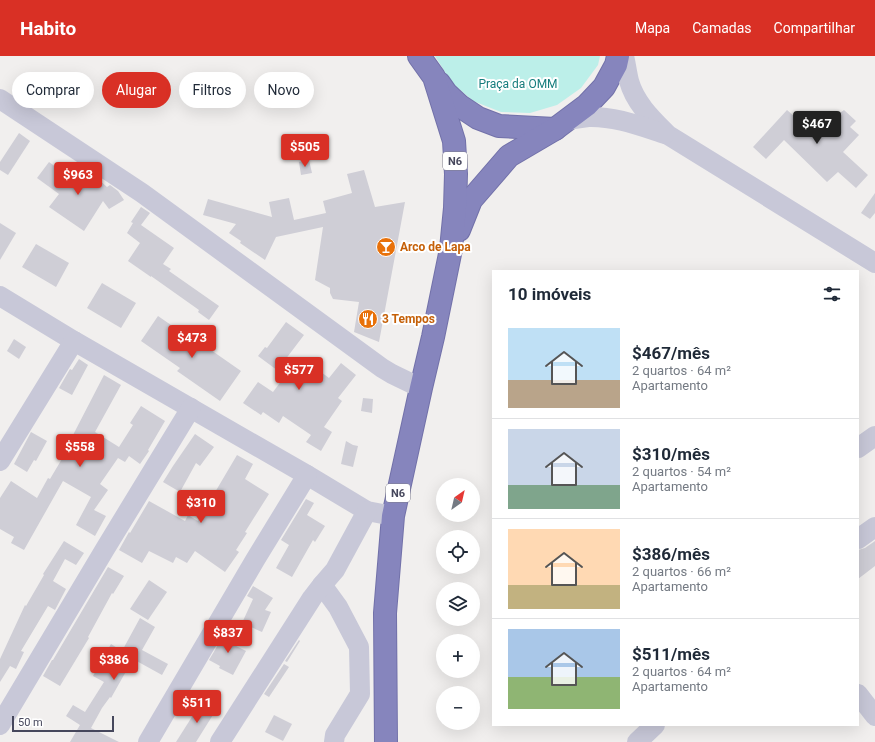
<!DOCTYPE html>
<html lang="pt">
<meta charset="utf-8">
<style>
body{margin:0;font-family:Roboto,sans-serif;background:#f2f2f3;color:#1f2937;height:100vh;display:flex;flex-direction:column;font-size:15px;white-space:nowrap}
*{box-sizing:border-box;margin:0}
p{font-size:13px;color:#747a83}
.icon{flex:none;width:22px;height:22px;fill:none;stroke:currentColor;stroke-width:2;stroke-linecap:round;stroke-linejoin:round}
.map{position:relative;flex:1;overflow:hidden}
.side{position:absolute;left:492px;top:214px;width:367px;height:456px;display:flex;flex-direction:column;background:#fff;border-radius:0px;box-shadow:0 4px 16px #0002}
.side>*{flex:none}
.banner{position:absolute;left:12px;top:16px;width:380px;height:36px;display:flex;gap:8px}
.needle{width:26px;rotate:34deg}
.buttons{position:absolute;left:436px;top:422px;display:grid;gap:8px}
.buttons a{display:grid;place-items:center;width:44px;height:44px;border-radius:50%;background:#fff;box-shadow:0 4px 16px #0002;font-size:20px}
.scale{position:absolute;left:12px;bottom:10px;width:102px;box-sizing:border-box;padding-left:4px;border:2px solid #46475c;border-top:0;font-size:11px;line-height:14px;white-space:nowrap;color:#46475c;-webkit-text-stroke:3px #fff;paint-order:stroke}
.price{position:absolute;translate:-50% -34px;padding:0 9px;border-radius:4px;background:#d93025;color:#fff;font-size:13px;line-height:26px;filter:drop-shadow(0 1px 2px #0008)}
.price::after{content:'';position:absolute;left:50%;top:24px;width:12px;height:9px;margin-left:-6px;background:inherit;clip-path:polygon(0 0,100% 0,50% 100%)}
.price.current{background:#222;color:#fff}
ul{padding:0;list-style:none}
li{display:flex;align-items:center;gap:12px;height:100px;padding:0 16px}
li+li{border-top:1px solid #e0e1e3}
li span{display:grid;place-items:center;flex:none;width:112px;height:80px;border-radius:0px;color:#555}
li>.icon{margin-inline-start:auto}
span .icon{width:48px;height:48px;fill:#fffc;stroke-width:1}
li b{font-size:17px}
h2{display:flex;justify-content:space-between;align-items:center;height:48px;padding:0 16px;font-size:17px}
.tag{padding:0 14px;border-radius:18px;background:#fff;box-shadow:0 4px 16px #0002;font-size:14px;line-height:36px}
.tag.current{background:#d93025;color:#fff}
header{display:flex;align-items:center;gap:24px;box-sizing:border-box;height:56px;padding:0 20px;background:#d93025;color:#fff}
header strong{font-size:19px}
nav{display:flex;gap:22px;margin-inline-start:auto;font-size:14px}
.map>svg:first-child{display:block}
.green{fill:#bcefe9}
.building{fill:#cfced6}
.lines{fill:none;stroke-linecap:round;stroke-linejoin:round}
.highway-casing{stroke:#7271a9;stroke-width:24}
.minor{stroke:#c8c8d8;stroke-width:20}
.highway{stroke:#8685bd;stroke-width:22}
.labels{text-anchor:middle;stroke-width:4;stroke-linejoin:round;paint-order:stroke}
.shield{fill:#fff;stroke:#7e7e8d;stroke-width:1}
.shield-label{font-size:11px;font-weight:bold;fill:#46475c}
.park-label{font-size:12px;fill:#167d7d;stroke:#fff}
.food-label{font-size:12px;font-weight:bold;fill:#c56008;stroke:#fff;text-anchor:start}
</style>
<header>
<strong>Habito</strong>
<nav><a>Mapa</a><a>Camadas</a><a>Compartilhar</a></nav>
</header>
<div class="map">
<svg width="875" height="686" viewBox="0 0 875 686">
<rect width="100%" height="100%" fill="#f1efee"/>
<polygon class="green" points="435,0 600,0 598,9 581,32 557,49 530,57 501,56 473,45 451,26"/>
<g class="building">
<polygon points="787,54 816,79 836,58 837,59 844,54 856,65 850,71 859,79 843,96 868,119 856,132 838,116 827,126 784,84 766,103 753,91"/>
<polygon points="19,77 30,85 8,119 0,114 0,106"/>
<polygon points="309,104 312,117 301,119 299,106"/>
<polygon points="49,106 60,114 59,115 81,129 91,117 107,131 110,129 118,135 124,144 109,153 103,145 84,175 49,151 59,138 37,122"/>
<polygon points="364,114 375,151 405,146 379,286 354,276 359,246 333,243 330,237 330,232 315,224 323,171 276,181 265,204 240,187 241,185 229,177 236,168 203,159 208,143 272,161 269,146 289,142 294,164 326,157 323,145 352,137 347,118"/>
<polygon points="875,137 875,157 870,163 861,157"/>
<polygon points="141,151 150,157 141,169 174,192 163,208 171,213 169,215 219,250 209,264 198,256 199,254 151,220 151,221 128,205 140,187 127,177 133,167 131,166"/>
<polygon points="0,167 16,177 0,204"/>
<polygon points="36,188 69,207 56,231 22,211"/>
<polygon points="102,227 136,247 121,272 87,252"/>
<polygon points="158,260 197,287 198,285 241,315 220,345 177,315 180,312 141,285"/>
<polygon points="286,266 304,279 285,304 309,323 317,313 329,322 341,307 356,319 338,342 342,345 324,371 332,376 321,395 306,386 311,379 283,360 279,367 263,356 261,359 243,347 258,326 273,336 285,320 258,300 265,291 267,292"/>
<polygon points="14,283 26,291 19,303 7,295"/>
<polygon points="79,303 88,309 72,339 59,332 70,313 72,314"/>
<polygon points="104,319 121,329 95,376 119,391 133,369 130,367 141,350 165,365 148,394 149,395 140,408 129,400 125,406 118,402 100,428 108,434 94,454 106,460 95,480 76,469 91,441 63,425 24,494 11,487 14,481 0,473 0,442 11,425 37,442 48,422 50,423 75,381 73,379"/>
<polygon points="363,342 373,343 372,357 361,355"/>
<polygon points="31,376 47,385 36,405 34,404 27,416 14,408"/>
<polygon points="195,378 214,391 200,410 196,407 180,436 163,426 173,410"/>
<polygon points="346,385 353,389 358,390 353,411 341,408"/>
<polygon points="237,399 253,408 245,423 269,438 245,476 247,477 236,494 239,496 225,516 195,495 187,507 176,501 173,507 149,495 142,507 119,494 129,476 130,477 149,445 185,465 188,459 198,465"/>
<polygon points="306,443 314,447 307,459 325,470 315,486 313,484 292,521 276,512 289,489 281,484"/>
<polygon points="64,485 84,497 76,509 65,503 53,525 66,533 55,554 48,550 21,595 24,596 16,613 10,610 0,626 0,603 25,549 26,550 44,519 43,518"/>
<polygon points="875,485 875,510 858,523 858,494 865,492"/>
<polygon points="108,511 124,520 113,538 112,537 88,581 89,582 60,630 43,620 52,604 53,604"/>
<polygon points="149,524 167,536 148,564 130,553"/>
<polygon points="253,530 273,542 265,554 271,556 262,576 242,567 253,543 247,540"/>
<polygon points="140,562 155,571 142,594 168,608 162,619 133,603 111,642 110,641 102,652 91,672 119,686 70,686 80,669 66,660 73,649 85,656 104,626 93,620 111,588 122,595"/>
<polygon points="228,572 236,576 230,587 246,595 233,619 219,612 220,610 209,604"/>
<polygon points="299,584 300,585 287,606 285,605"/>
<polygon points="284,608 289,611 269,641 264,638"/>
<polygon points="202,645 216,654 196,686 176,686"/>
<polygon points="274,659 292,668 283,685 265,676"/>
</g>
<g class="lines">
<g class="highway-casing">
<g id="highway">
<polyline points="439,27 446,37 460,50 478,62 499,70 555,73"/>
<polyline points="459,174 471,144 509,100 555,73 587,49 604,31 616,9 618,0"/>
<polyline points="386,686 385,557 393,460 421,332 433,281 451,193 455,152 456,118 454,85 434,21 419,0"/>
</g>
</g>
<g class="minor">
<path d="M624,0C626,8 627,17 629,25C635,47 652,63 668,79L875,207"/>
<polyline points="0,43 142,137 382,312 392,318 421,332"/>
<path d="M567,64C574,63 581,62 588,61C614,60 640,70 665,78"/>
<polyline points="0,240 74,285 307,419 367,455 393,460"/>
<polyline points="858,392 875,380"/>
<polyline points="0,405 74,285"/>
<polyline points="858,483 875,471"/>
<polyline points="322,529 338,551 359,591 360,638 335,679 334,686"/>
<polyline points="858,638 875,660"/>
<polyline points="0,669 105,493 191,352"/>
<polyline points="148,686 255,504 307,419"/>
<polyline points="220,686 312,542 322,529 335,514 367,455"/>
<polyline points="637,686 655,669"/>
</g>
<use href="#highway" class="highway"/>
</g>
<defs>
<g id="bar-disc" transform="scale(1)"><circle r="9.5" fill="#e8710a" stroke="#fff"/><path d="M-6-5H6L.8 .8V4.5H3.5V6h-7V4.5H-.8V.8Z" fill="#fff"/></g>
<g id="restaurant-disc" transform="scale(1)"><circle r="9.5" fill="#e8710a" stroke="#fff"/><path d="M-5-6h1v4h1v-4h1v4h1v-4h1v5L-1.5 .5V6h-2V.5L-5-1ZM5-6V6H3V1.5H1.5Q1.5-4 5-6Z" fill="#fff"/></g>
</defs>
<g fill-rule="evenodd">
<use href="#bar-disc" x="386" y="191"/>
<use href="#restaurant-disc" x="368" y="263"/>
</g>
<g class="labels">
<g class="shield">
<rect x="443" y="96" width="24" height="18" rx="3"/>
<rect x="386" y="428" width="24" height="18" rx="3"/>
</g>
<g class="shield-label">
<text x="455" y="109">N6</text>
<text x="398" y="441">N6</text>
</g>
<g class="park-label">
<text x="518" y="32">Praça da OMM</text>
</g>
<g class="food-label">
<text x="400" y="195">Arco de Lapa</text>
<text x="382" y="267">3 Tempos</text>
</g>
</g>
</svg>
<div class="buttons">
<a><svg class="needle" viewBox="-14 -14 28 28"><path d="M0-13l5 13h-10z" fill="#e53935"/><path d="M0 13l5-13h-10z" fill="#747a83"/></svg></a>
<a><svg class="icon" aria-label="locate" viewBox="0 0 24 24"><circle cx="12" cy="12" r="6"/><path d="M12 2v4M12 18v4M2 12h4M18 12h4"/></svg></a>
<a><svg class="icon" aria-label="layers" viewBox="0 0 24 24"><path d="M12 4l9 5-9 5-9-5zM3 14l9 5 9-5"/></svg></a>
<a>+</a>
<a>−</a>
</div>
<div class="scale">50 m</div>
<b class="price current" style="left:817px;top:89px">$467</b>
<b class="price" style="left:305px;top:112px">$505</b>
<b class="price" style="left:78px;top:140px">$963</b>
<b class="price" style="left:192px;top:303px">$473</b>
<b class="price" style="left:299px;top:335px">$577</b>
<b class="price" style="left:80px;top:412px">$558</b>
<b class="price" style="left:201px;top:468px">$310</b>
<b class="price" style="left:228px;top:598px">$837</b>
<b class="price" style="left:114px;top:625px">$386</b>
<b class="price" style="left:197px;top:668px">$511</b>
<div class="banner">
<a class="tag">Comprar</a>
<a class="tag current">Alugar</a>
<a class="tag">Filtros</a>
<a class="tag">Novo</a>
</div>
<section class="side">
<h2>10 imóveis<svg class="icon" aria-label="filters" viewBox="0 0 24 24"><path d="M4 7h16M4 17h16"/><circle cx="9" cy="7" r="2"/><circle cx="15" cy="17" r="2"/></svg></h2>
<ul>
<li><span style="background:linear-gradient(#bfe0f5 65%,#b9a48a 0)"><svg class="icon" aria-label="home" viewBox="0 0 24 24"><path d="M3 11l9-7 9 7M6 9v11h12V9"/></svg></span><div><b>$467/mês</b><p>2 quartos · 64 m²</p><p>Apartamento</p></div></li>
<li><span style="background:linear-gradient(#c9d6e8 70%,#7fa58c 0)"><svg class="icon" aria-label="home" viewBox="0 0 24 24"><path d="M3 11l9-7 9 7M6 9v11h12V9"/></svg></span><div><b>$310/mês</b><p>2 quartos · 54 m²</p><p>Apartamento</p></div></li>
<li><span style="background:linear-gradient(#ffd9b3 70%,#c2b280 0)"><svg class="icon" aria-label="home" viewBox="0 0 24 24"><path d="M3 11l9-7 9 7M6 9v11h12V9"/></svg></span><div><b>$386/mês</b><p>2 quartos · 66 m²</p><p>Apartamento</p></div></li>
<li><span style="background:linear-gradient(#a9c7e8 60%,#8fb573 0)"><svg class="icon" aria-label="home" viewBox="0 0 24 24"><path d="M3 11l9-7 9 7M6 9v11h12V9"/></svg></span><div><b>$511/mês</b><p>2 quartos · 64 m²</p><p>Apartamento</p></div></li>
</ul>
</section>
</div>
